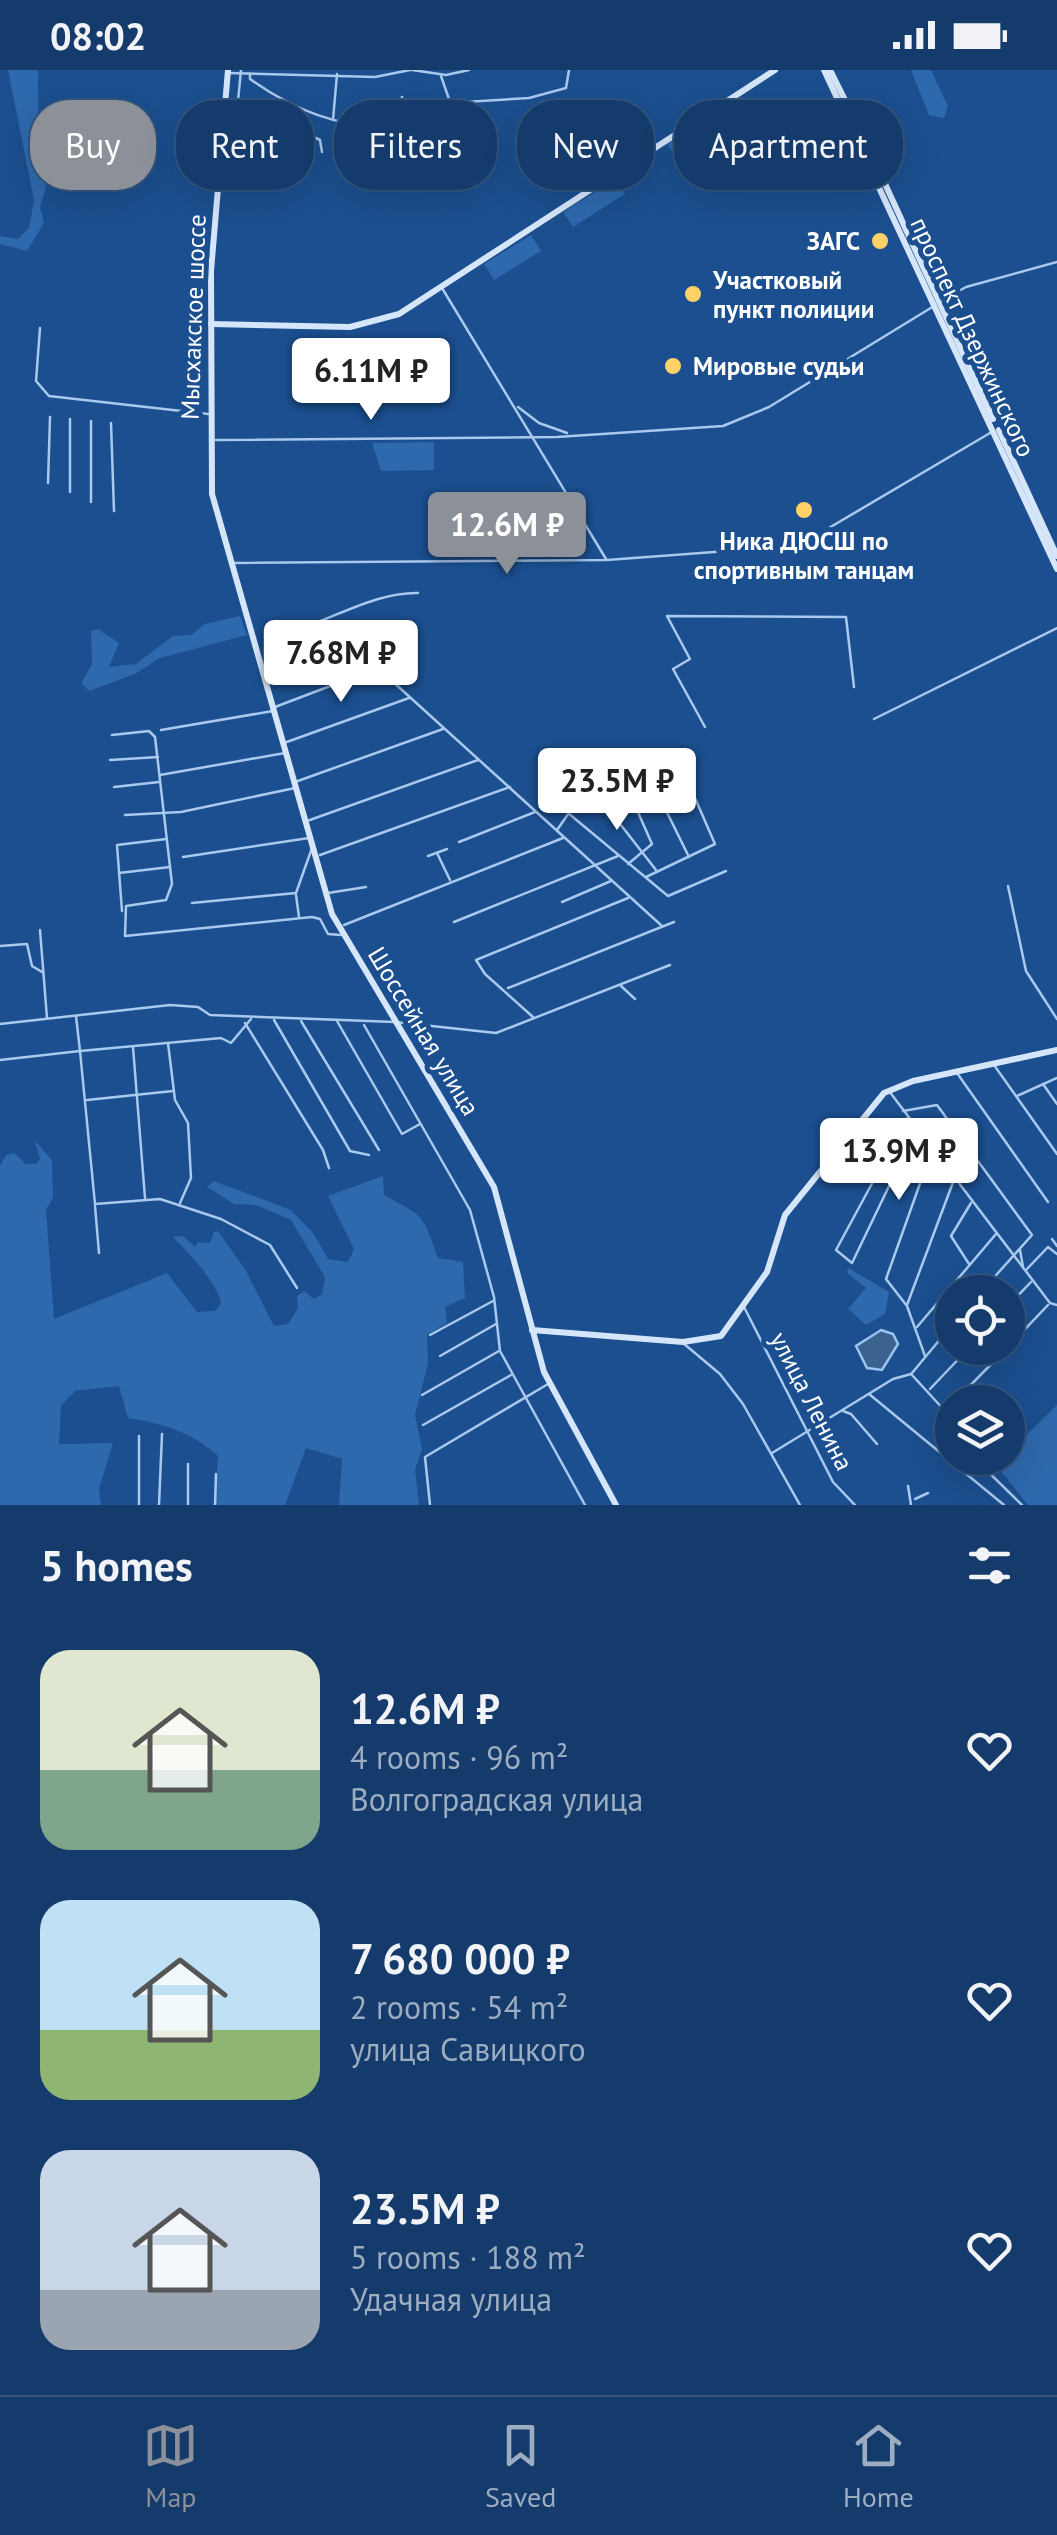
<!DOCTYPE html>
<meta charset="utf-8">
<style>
body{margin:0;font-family:"PT Sans",sans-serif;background:#214673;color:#f1f3f6;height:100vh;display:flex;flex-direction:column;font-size:38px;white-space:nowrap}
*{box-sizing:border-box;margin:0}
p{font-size:32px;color:#9dadc1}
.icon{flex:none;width:55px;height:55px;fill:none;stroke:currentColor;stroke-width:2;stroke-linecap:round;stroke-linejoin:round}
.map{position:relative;height:1435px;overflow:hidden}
.side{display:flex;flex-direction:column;background:#143b6b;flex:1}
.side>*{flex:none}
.hud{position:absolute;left:30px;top:30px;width:998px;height:90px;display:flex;gap:20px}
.buttons{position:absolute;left:935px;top:1205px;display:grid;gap:20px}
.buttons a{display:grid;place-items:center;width:90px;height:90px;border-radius:50%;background:#143b6b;box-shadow:0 10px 40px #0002,0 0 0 2px #33557e;font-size:50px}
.price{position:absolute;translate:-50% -85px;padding:0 22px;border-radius:10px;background:#fff;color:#222;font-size:32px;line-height:65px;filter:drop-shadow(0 2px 5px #0008)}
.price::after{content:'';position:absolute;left:50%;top:60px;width:30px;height:22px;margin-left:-15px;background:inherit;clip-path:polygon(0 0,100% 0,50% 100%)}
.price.on{background:#8c9099;color:#fff}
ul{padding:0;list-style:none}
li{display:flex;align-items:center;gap:30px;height:250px;padding:0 40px}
li span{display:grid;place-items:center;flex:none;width:280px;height:200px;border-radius:30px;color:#555}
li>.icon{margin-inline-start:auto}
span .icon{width:120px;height:120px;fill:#fffc;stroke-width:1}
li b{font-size:42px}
h2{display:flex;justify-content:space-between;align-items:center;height:120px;padding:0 40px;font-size:42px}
.pill{padding:0 35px;border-radius:40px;background:#143b6b;box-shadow:0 10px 40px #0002,0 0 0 2px #33557e;font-size:35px;line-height:90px}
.pill.on{background:#8c9099;color:#fff}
.status{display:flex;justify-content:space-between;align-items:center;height:70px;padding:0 50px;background:#143b6b;direction:ltr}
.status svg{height:28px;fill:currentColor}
.tab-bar{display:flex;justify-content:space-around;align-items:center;height:140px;border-top:2px solid #33557e;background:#143b6b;font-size:28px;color:#9dadc1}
.tab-bar a{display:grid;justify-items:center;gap:5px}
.tab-bar .on{color:#8c9099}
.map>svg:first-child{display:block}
.green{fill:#2e69ad}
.water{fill:#3c6290;stroke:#9cc4f0;stroke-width:2.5}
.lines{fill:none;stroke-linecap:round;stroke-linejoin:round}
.stream{stroke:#9cc4f0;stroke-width:2.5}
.street{stroke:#a9c9ee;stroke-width:2.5}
.secondary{stroke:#d6e6fa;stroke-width:6}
.poi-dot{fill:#ffd166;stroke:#1b4f8f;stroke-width:4}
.labels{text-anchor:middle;stroke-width:10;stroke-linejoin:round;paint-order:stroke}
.poi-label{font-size:25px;font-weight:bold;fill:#fff;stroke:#1b4f8f;text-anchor:start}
.street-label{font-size:25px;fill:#fff;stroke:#1b4f8f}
</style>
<div class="status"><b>08:02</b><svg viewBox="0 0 49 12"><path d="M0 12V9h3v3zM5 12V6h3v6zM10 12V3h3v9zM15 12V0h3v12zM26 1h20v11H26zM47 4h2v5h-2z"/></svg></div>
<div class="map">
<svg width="1057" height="1435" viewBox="0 0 1057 1435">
<rect width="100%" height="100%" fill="#1b4f8f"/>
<g class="green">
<polygon points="8,0 38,0 38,95 46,118 40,137 44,153 27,181 0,174 0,166 18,169 29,158 34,130"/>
<polygon points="911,0 931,0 948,36 944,48 929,45"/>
<polygon points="741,27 750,41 677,89 667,74"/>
<polygon points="616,109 625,124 573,157 563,142"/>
<polygon points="531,165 541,181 494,210 484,194"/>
<polygon points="434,372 434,400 381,401 372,373"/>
<polygon points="240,546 247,565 160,588 135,604 89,621 81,613 92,594 91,561 98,559 119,573 109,597 136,594 173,566 191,565 205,554"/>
<path d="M35,1071L52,1090L53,1128L46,1140L54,1249L167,1203L197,1242L215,1241L221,1233C219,1215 187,1181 173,1167L183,1166L195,1177L198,1172L210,1173L214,1162L218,1161L246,1201L274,1256L288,1254L298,1238L297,1226L304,1221L314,1229L322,1224L325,1207L291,1150L256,1135L234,1134L207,1117L214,1111L291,1140L314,1164L328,1189L348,1192L354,1179L328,1126L383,1106L384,1125C423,1147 422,1141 438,1188L463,1192L465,1228L445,1237L447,1253L427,1265L428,1294L415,1345L422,1379L415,1400L419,1435H339L342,1389L306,1378L285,1435H215L218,1386C192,1362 162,1353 128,1348L119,1316L75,1321L61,1335L59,1374L113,1373L99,1419L101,1435H0V1096L6,1085L14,1083L26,1094H36L40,1089Z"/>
<polygon points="848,1198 889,1222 885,1244 866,1255 848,1239 866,1218 847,1203"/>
<polygon points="1057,1335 1057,1435 1028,1435 996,1395"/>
</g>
<polygon class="water" points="881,1260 893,1264 898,1274 882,1300 867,1298 856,1276"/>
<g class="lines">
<polyline class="stream" points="1004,365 1018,366"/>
<g class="street">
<polyline points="241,0 238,31 320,70 322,82"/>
<polyline points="412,0 446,5 469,0"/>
<polyline points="228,3 375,7 410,0"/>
<path d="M250,4V9C292,39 339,59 391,56L399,46L402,27"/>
<polyline points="441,6 450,32"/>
<polyline points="431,34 529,28 566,18 569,0"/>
<polyline points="445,34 470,54 489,53"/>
<polyline points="333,50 337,4"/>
<polyline points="222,78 233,72 271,82"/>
<polyline points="442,218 606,489"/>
<polyline points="941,231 966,217 1057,192"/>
<polyline points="40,258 36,311 49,326 208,344"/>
<polyline points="518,337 539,353 567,363"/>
<polyline points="91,351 91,432"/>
<polyline points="111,353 114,441"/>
<polyline points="216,370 557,367 723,356 769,337 934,236"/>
<polyline points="48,413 50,347"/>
<polyline points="70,422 70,349"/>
<polyline points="234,493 607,490 782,477 817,465 990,363"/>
<path d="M418,523C365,522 317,562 265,566L272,593L348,571L662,856"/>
<polyline points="275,637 375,599"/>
<polyline points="874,649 1057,558"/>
<polyline points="705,657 673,599 690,589 667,546 846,547 854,617"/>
<polyline points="161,660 273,641"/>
<polyline points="112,665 149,661 155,667 172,814 166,830 126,836 125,866 312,847 320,849 328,864 341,865"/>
<polyline points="284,673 409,628"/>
<polyline points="110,690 158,687"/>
<polyline points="160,705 285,683"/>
<polyline points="295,712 443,659"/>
<polyline points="114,717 159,712"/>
<polyline points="568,743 668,826 726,801"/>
<polyline points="125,745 181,742 295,718"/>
<polyline points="307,751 478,690"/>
<polyline points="557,760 578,730 610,741 656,800"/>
<polyline points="459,772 535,742"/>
<polyline points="437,783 450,810"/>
<polyline points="320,785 510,717"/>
<polyline points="428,786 447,779"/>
<polyline points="183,787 309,768"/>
<polyline points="628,794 652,774 626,715 648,704 689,787"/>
<polyline points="119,803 170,797"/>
<polyline points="646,807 715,774 678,689"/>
<polyline points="1008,816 1026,901 1057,949"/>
<polyline points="328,823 366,817"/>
<polyline points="296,825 299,847"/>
<polyline points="562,832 611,811"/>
<polyline points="192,833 296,823 312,778"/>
<polyline points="122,841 117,775 166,769"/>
<polyline points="454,852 618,786"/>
<polyline points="344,855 563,768"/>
<polyline points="40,860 47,948"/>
<polyline points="0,876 27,874 32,896 42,902"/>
<polyline points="621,916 635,929"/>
<polyline points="508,918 674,852"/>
<polyline points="76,946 80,981 221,968 231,973 251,949"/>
<polyline points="533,947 485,904 476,890 628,828"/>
<polyline points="274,950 350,1081 369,1085"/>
<polyline points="301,951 379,1080"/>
<polyline points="337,951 402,1064 420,1054"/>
<polyline points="245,953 323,1080 329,1098"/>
<polyline points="0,954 170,935 198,937 210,945 395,952 496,963 670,895"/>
<polyline points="364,955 470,1140 494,1227 500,1281 585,1435"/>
<polyline points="168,973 175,1030 188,1053 191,1108 180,1133"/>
<polyline points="133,977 145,1128"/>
<polyline points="0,990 80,981 95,1134 160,1129 221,1149 270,1175 297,1218"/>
<polyline points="994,995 1057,1084"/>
<polyline points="957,1003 1048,1132"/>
<polyline points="1043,1014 1057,1034"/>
<polyline points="889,1021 1050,1233 1057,1235"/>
<polyline points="1017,1026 1057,1008"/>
<polyline points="87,1030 173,1021"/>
<polyline points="903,1041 937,1035 1032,1165 981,1222"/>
<polyline points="908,1047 836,1180 852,1193 917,1058"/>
<polyline points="95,1136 99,1183"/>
<polyline points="1052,1169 1057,1176"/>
<polyline points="1020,1180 1023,1197"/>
<polyline points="969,1194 951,1166 971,1133"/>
<polyline points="1026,1200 1048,1177 1057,1184"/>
<polyline points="907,1235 955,1107"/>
<polyline points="1008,1236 1031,1212"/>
<polyline points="744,1237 833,1412 855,1435"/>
<polyline points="917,1257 996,1164"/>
<polyline points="430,1265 493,1231"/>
<polyline points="683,1273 720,1304 743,1334 800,1435"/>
<polyline points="1009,1276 1048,1235"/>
<polyline points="440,1286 496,1254"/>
<polyline points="925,1286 907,1236 886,1209 933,1077"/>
<polyline points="912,1303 952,1255"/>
<polyline points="912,1305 945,1341 952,1359"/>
<polyline points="930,1319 969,1278"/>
<polyline points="869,1324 1004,1435"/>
<polyline points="422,1325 499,1281"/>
<polyline points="954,1332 1007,1278"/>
<polyline points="946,1340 952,1334"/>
<polyline points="843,1341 851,1344 877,1374"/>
<polyline points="423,1355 511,1305"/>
<polyline points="772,1383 893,1309 911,1304"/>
<polyline points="974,1388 1022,1435"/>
<polyline points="908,1416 911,1435"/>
<polyline points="915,1429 928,1423"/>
<polyline points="139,1435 139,1366"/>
<polyline points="159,1435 162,1364"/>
<polyline points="188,1435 188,1394"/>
<polyline points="215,1435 216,1404"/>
<polyline points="430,1435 425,1387 548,1314"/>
</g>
<g class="secondary">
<polyline points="228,0 211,201 212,424 332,844 494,1117 544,1302 616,1435"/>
<polyline points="824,0 1057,499"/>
<polyline points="830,0 857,54"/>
<polyline points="875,92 993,349"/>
<polyline points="211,254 350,257 399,244 775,0"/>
<polyline points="999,360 1057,486"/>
<polyline points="532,1260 683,1272 721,1266 767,1202 785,1145 884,1023 913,1011 1057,980"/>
</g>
</g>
<g class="poi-dot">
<circle cx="880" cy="171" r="10"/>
<circle cx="693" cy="224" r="10"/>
<circle cx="673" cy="296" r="10"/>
<circle cx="804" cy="440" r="10"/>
</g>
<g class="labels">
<g class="poi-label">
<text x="860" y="180" text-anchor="end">ЗАГС</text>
<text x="713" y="219">Участковый<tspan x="713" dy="29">пункт полиции</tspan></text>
<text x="693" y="305">Мировые судьи</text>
<text x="804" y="480" text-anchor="middle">Ника ДЮСШ по<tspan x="804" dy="29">спортивным танцам</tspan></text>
</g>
<g class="street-label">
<text transform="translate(193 247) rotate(-88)" y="9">Мысхакское шоссе</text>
<text transform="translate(973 267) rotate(65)" y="9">проспект Дзержинского</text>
<text transform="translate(424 961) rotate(59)" y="9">Шоссейная улица</text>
<text transform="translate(812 1331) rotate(63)" y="9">улица Ленина</text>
</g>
</g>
</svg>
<div class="buttons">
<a><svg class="icon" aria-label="locate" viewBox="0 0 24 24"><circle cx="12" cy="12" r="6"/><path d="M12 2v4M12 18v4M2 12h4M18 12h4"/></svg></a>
<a><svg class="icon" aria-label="layers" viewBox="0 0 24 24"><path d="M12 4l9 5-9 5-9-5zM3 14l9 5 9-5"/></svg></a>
</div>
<b class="price" style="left:371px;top:353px">6.11M ₽</b>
<b class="price on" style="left:507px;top:507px">12.6M ₽</b>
<b class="price" style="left:341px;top:635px">7.68M ₽</b>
<b class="price" style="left:617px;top:763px">23.5M ₽</b>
<b class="price" style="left:899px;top:1133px">13.9M ₽</b>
<div class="hud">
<a class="pill on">Buy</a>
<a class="pill">Rent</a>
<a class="pill">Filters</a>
<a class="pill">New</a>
<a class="pill">Apartment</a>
</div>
</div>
<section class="side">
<h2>5 homes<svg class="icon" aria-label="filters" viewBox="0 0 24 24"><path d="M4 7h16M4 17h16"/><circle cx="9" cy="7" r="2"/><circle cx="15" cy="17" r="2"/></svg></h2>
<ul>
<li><span style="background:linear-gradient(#dfe7d0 60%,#7fa58c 0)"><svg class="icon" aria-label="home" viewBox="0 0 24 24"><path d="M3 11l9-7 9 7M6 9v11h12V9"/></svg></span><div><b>12.6M ₽</b><p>4 rooms · 96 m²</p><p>Волгоградская улица</p></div><svg class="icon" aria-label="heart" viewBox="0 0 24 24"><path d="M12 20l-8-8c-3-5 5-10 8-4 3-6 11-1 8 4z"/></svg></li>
<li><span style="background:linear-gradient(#bfe0f5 65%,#8fb573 0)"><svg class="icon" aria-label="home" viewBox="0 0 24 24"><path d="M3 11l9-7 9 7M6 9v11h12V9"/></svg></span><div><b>7 680 000 ₽</b><p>2 rooms · 54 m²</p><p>улица Савицкого</p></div><svg class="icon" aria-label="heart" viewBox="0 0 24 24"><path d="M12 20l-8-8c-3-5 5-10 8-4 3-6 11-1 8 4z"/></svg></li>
<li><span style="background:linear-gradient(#c9d6e8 70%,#9aa5b1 0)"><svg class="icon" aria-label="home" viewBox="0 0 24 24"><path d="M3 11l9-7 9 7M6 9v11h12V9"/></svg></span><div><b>23.5M ₽</b><p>5 rooms · 188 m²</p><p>Удачная улица</p></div><svg class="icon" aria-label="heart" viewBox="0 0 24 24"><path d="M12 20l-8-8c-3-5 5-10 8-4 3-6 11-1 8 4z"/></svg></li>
</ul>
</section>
<nav class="tab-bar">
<a class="on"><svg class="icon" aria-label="map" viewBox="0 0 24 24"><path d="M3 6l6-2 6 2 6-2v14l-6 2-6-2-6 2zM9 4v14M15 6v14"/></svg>Map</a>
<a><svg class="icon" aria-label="saved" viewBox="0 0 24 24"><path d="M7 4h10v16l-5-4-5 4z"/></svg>Saved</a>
<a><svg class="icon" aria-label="home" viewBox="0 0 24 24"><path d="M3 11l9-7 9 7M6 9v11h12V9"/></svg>Home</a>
</nav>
